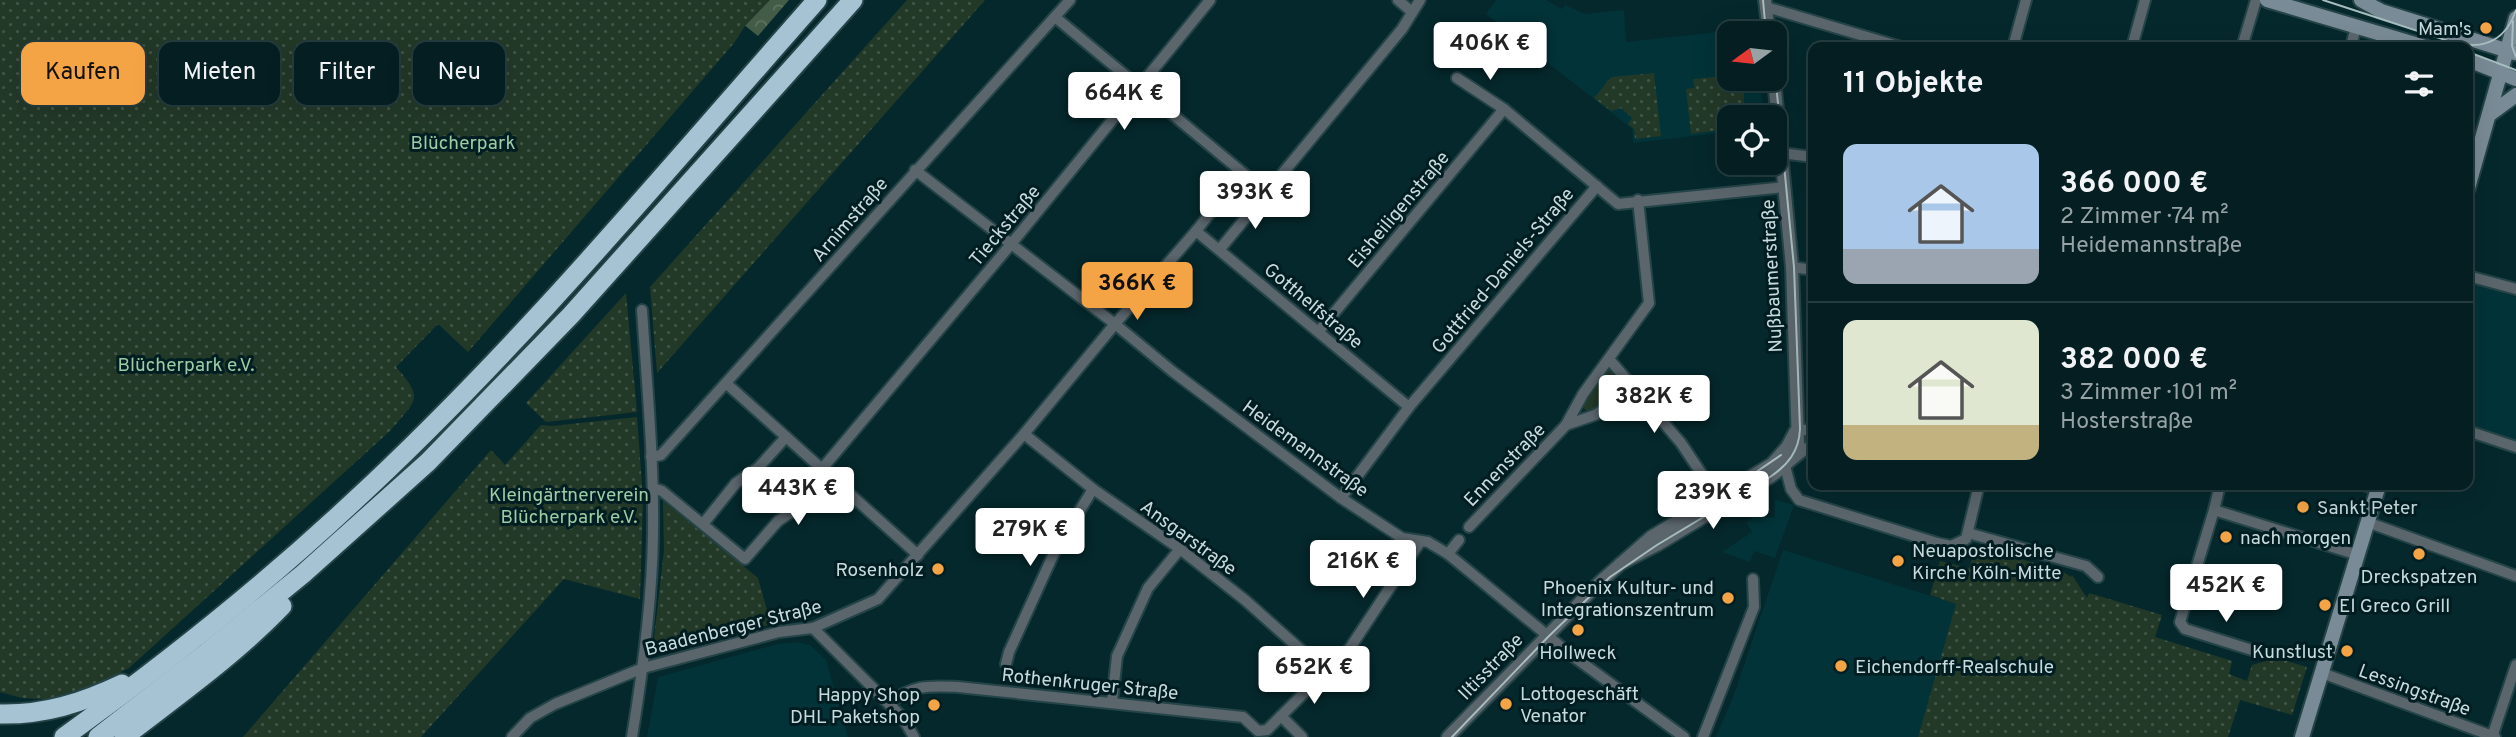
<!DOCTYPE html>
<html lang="de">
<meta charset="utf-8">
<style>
body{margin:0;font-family:Overpass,sans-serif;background:#122b2e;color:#f1f3f6;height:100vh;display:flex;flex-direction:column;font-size:26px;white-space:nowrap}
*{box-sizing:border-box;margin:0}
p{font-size:23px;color:#97a2a5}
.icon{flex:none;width:38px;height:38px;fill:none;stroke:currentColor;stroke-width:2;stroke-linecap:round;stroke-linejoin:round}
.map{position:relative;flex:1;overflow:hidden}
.details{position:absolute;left:1808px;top:42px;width:665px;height:448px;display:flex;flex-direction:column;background:#041e21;border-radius:14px;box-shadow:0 7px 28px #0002,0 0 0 2px #253c3f}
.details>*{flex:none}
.guide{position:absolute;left:21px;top:42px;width:665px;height:63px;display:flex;gap:14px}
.needle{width:46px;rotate:255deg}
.controls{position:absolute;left:1717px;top:21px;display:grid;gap:14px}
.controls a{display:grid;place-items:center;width:70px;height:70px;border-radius:14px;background:#041e21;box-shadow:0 7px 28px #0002,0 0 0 2px #253c3f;font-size:35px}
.price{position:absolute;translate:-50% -60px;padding:0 16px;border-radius:7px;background:#fff;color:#222;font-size:23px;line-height:46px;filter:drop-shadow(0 2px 4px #0008)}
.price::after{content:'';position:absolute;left:50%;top:42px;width:21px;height:16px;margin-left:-10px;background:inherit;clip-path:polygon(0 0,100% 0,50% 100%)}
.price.active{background:#f4a444;color:#111}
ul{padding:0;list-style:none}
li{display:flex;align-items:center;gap:21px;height:175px;padding:0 35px}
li+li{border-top:2px solid #253c3f}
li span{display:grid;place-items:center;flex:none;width:196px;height:140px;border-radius:14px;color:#555}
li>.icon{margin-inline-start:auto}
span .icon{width:84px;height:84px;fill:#fffc;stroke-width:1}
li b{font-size:30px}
h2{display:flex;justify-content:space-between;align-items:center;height:84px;padding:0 35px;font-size:30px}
.pill{padding:0 24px;border-radius:14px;background:#041e21;box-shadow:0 7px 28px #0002,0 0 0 2px #253c3f;font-size:24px;line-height:63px}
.pill.active{background:#f4a444;color:#111}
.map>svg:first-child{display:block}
.built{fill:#023338}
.grass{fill:#233928}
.forest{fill:url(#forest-crowns)}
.park{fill:url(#park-dots)}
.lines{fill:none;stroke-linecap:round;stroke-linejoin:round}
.minor-tunnel{stroke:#224346;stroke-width:10;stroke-dasharray:10 5;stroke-linecap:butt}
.minor-casing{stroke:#244448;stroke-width:14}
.tertiary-casing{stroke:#244448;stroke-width:16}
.secondary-casing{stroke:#244448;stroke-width:18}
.motorway-casing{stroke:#244448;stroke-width:23}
.minor{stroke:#5a656c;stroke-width:10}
.tertiary{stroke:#5a656c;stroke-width:12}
.secondary{stroke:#798b96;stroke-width:14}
.motorway{stroke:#a6c3d3;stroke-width:19}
.tram{stroke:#a7bcbe;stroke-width:2}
.poi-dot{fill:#f4a444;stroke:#001e22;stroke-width:2.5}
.labels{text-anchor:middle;stroke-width:6;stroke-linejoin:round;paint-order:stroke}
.poi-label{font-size:19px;fill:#c8dadc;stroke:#001e22;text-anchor:start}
.park-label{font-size:19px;fill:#9bcca4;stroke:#001e22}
.street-label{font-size:19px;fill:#c8dadc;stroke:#001e22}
</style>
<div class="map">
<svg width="2516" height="737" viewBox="0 0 2516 737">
<defs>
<pattern id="forest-crowns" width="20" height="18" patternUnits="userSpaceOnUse" patternTransform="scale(1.75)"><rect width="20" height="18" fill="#425c47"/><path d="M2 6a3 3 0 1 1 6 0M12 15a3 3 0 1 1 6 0" fill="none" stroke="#5c7361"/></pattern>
<pattern id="park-dots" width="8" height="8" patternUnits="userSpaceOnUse" patternTransform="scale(1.75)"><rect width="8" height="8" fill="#233928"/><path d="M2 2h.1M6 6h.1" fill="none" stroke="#415547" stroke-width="1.8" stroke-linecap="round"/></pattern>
</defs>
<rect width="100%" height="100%" fill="#05282c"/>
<g class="built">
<polygon points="1496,0 1546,0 1562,9 1565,5 1585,14 1624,10 1626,42 1718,32 1718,27 1739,25 1740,33 1729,33 1729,79 1760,79 1764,117 1729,117 1729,132 1633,143 1632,129 1486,14"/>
<polygon points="2468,282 2516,297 2516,444 2468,427"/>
<polygon points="1775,500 1794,505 1775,558 1754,551 1750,562 1722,552 1752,532 1746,522 1755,516 1775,518"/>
<polygon points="1783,550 1957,604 1918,737 1716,737 1735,692"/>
<polygon points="797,642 810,645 826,660 848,737 647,737 658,677 778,644"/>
</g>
<polygon class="grass" points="1610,366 1626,385 1628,391 1589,413 1583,408 1582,404 1593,383"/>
<polygon class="forest" points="747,0 789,0 758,36 733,16"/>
<g class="park">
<path d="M0,0H770L745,26L734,43L468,352L438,324L396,367C424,399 417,399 391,430L129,668L65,700L22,698L0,692Z"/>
<polygon points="907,0 985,0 657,373 650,287"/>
<polygon points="1738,27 1739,33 1729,33 1729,79 1743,79 1745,117 1729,117 1729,129 1691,134 1686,89 1694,88 1693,79 1724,76 1720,29"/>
<polygon points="1654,73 1661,136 1635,139 1634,129 1628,124 1632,118 1621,108 1611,111 1594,98 1611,77"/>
<polygon points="626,293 637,412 546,422 526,403"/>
<polygon points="637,417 643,499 640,599 564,579 421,737 243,737 491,450 505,465 541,425 552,426"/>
<polygon points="663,501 758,578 771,624 663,653 656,649 654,638 664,550"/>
<polygon points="1976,546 2062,571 2071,577 2072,575 2087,598 2089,593 2162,615 2155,637 2232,661 2229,674 2247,681 2252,665 2277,658 2307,667 2292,715 2240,700 2228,737 1918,737 1956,604 1930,595 1940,561 1969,568"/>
</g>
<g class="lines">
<polyline class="minor-tunnel" points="1005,680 1006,664"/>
<g class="minor-casing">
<g id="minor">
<polyline points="1398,0 1412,12"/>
<polyline points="1766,7 1901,47"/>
<polyline points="1055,17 1266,192"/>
<polyline points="2013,47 2026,0"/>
<polyline points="2132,47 2145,0"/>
<polyline points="2242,47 2256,0"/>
<polyline points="2351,47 2356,26"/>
<polyline points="1457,78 1504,109 1618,204 1785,187"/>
<polyline points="1781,153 1813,157"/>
<polyline points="915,170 1115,324 1172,371 1341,498 1402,538 1428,542 1448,554 1570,654 1684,737"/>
<polyline points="1196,231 1409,407"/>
<polyline points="1220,249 1402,29 1420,0"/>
<polyline points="1792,267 1813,270"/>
<polyline points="2468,276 2516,289"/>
<polyline points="1319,331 1504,109"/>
<polyline points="1609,359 1681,443 1717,497"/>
<polyline points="727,384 918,555"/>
<polyline points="1566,425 1583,394 1649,303 1638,200"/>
<polyline points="1798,429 1813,431"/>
<polyline points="2468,431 2516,447"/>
<polyline points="1024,434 1093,489 1180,549 1245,600 1328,674"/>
<polyline points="1813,443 1785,466 1791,489 1799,500 1937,543 1951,546 1966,539 1979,485"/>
<polyline points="651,457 661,455 1070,0"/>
<polyline points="821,470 1012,243 1210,0"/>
<polyline points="2220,485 2214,510 2358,555"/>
<polyline points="2363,485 2378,489"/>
<polyline points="653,488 662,491 745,559 778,521 802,505 827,474"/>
<polyline points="1341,498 1409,407 1597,186"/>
<polyline points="2214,510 2180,622 2185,629 2252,650"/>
<polyline points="2367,522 2516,576"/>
<polyline points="703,524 736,483 758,468 786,437"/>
<polyline points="1469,527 1566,425 1595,415 1636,389"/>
<polyline points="1968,533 2086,566 2098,577"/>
<polyline points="1448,554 1459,540"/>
<polyline points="813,628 903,718 914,737"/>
<polyline points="1006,664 1009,652 1055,551 1093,489"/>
<polyline points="2322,673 2495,737"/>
<polyline points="1112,702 1117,656 1148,588 1180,549"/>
<path d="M889,704C912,684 930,686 958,687L1243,717L1258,731L1267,730L1311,686L1328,674L1350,648L1420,542"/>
<polyline points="1281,716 1302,737"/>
<polyline points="512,737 530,718 555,704 643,668 779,632 813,628 878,599 1024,434 1115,324 1196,231 1242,173"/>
<path d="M632,737C643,670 652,603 653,535C654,460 647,385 642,310"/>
<polyline points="1703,737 1754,607 1753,579"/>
<polyline points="2492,737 2516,665"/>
</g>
</g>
<g class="tertiary-casing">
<g id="tertiary">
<polyline points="1765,0 1769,33"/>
<polyline points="1620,564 1657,545 1770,477 1785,466 1798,444 1792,267 1774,79"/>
<polyline points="1448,737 1601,581 1651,537 1772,464 1787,447 1795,432"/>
</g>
</g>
<g class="secondary-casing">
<g id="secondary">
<polyline points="2267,0 2425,47"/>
<polyline points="2361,0 2381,11 2515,53"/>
<polyline points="2468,60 2516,79"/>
<polyline points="2489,115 2516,95"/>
<polyline points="2468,188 2516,18"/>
<polyline points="2302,737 2379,485"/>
</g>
</g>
<g class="motorway-casing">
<g id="motorway">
<path d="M0,714C44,715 82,703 122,684"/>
<path d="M64,737C164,665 262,587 352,503C520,348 666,171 817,0"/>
<polyline points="98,737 205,654 303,574 428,462 571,315 853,0"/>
<path d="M124,737C178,695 235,655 282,606"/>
</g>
</g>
<use href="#minor" class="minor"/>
<use href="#tertiary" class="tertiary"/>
<use href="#secondary" class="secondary"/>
<use href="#motorway" class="motorway"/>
<g class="tram">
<polyline points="1763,0 1766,33"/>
<polyline points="2323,0 2467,47"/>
<polyline points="2513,21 2512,46 2516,57"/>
<path d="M2458,43C2486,50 2507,38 2516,10"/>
<polyline points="2468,52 2516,70"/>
<polyline points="1740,483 1781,455"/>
<path d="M1452,737L1548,637L1610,577L1657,545L1770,477C1788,465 1799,451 1800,429L1794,267L1774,63"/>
</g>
</g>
<g class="poi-dot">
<circle cx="2486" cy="28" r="7"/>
<circle cx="2303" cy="507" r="7"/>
<circle cx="2226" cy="537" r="7"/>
<circle cx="2419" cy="554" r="7"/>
<circle cx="1898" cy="561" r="7"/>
<circle cx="938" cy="569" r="7"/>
<circle cx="1728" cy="598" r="7"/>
<circle cx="2325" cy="605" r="7"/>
<circle cx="1578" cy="630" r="7"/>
<circle cx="2347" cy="651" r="7"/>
<circle cx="1841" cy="666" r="7"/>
<circle cx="1506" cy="704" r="7"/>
<circle cx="934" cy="705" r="7"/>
</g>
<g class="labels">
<g class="poi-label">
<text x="2472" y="35" text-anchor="end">Mam's</text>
<text x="2317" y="514">Sankt Peter</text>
<text x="2240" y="544">nach morgen</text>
<text x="1912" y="557">Neuapostolische<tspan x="1912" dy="22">Kirche Köln-Mitte</tspan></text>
<text x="924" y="576" text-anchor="end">Rosenholz</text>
<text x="2419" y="583" text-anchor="middle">Dreckspatzen</text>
<text x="1714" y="594" text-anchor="end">Phoenix Kultur- und<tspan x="1714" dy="22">Integrationszentrum</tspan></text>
<text x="2339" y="612">El Greco Grill</text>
<text x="2333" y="658" text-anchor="end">Kunstlust</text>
<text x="1578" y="659" text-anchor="middle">Hollweck</text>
<text x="1855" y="673">Eichendorff-Realschule</text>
<text x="1520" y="700">Lottogeschäft<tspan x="1520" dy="22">Venator</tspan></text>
<text x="920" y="701" text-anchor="end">Happy Shop<tspan x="920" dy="22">DHL Paketshop</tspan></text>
</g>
<g class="park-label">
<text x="463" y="149">Blücherpark</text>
<text x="186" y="371">Blücherpark e.V.</text>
<text x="569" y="501">Kleingärtnerverein<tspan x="569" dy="22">Blücherpark e.V.</tspan></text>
</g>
<g class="street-label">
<text transform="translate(1398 209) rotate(-50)" y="7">Eisheiligenstraße</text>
<text transform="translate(849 219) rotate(-49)" y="7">Arnimstraße</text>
<text transform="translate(1004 225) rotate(-50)" y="7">Tieckstraße</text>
<text transform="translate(1502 270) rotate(-50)" y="7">Gottfried-Daniels-Straße</text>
<text transform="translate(1771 276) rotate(-93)" y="7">Nußbaumerstraße</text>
<text transform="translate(1314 305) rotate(40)" y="7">Gotthelfstraße</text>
<text transform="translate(1306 448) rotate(36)" y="7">Heidemannstraße</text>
<text transform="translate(1504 464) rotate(-46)" y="7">Ennenstraße</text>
<text transform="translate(1189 537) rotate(36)" y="7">Ansgarstraße</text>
<text transform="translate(733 627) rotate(-14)" y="7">Baadenberger Straße</text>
<text transform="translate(1490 666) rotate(-46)" y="7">Iltisstraße</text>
<text transform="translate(1090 683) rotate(6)" y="7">Rothenkruger Straße</text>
<text transform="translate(2415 689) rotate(20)" y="7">Lessingstraße</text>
</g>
</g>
</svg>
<div class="controls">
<a><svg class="needle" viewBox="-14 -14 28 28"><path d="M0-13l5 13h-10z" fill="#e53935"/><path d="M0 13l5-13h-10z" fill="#97a2a5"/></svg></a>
<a><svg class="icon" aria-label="locate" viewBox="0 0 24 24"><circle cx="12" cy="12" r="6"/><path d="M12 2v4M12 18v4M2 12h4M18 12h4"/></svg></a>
</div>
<b class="price" style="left:1490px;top:82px">406K €</b>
<b class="price" style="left:1124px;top:132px">664K €</b>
<b class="price" style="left:1255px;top:231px">393K €</b>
<b class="price active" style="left:1137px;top:322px">366K €</b>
<b class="price" style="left:1654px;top:435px">382K €</b>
<b class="price" style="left:798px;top:527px">443K €</b>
<b class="price" style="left:1713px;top:531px">239K €</b>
<b class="price" style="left:1030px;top:568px">279K €</b>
<b class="price" style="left:1363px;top:600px">216K €</b>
<b class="price" style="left:2226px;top:624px">452K €</b>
<b class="price" style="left:1314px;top:706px">652K €</b>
<div class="guide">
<a class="pill active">Kaufen</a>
<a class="pill">Mieten</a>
<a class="pill">Filter</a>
<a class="pill">Neu</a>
</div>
<section class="details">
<h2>11 Objekte<svg class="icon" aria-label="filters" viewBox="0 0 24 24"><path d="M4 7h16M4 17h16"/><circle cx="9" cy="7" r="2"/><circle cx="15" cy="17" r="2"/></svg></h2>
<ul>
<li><span style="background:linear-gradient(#a9c7e8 75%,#9aa5b1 0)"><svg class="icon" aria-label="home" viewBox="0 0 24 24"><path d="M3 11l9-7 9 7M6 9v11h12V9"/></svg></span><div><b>366 000 €</b><p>2 Zimmer · 74 m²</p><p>Heidemannstraße</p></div></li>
<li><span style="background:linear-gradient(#dfe7d0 75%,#c2b280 0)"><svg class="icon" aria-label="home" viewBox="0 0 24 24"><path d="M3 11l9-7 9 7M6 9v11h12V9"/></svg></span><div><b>382 000 €</b><p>3 Zimmer · 101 m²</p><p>Hosterstraße</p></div></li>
</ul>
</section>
</div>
